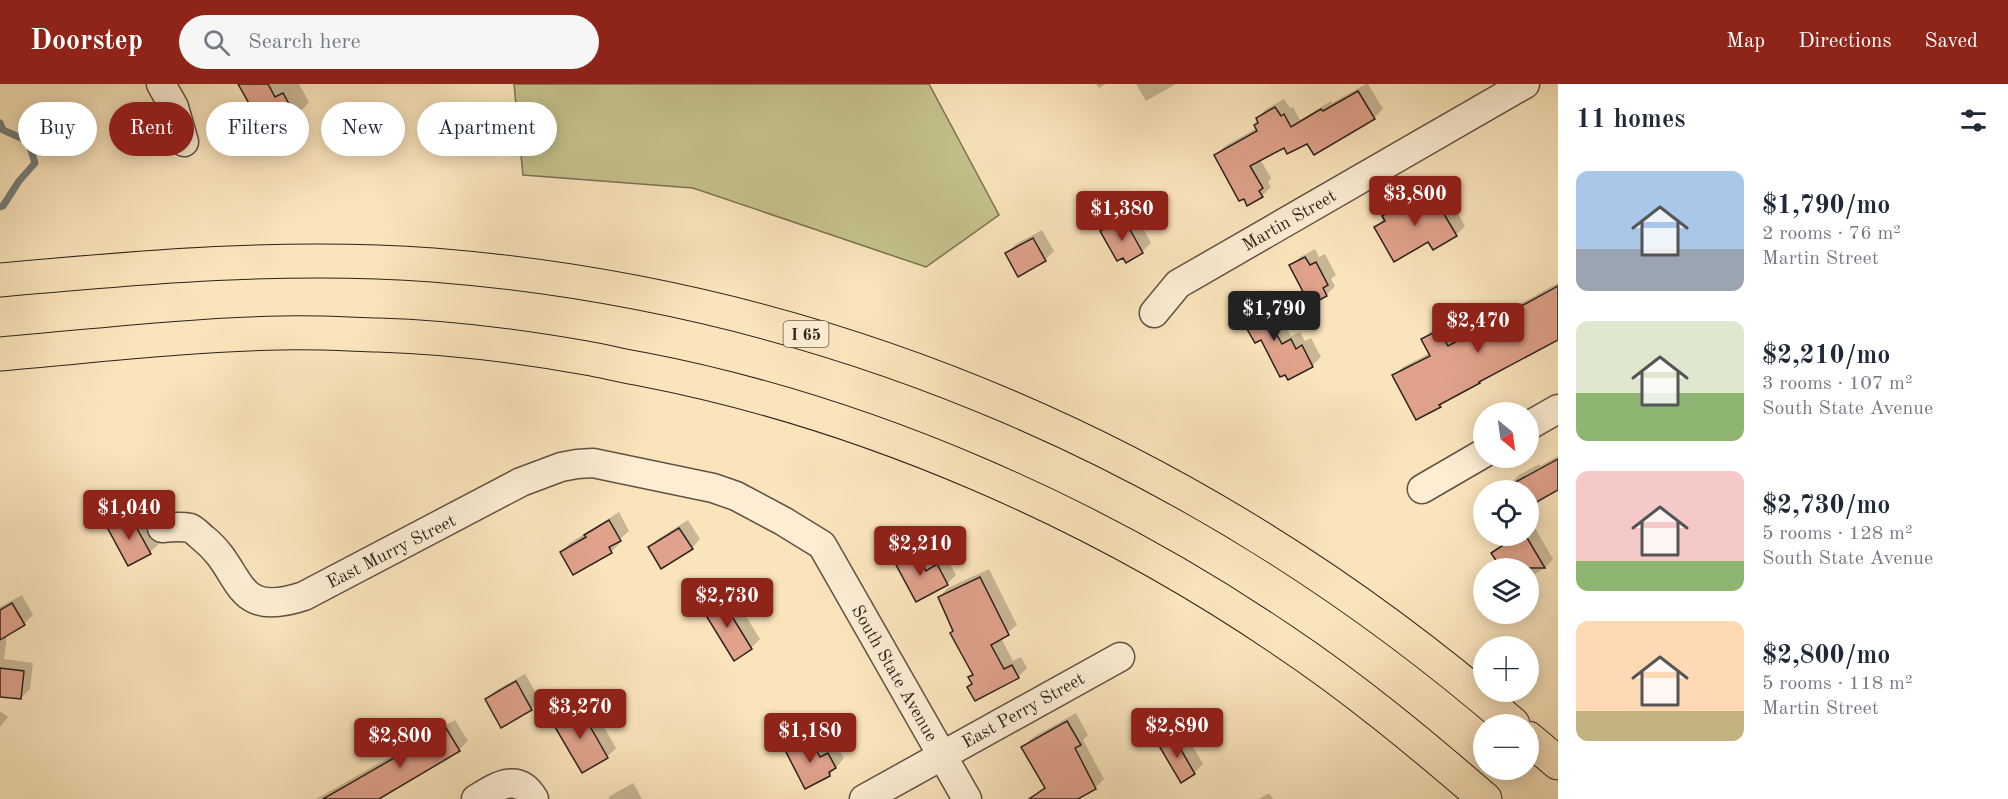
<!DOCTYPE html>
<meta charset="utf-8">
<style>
body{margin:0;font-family:"Old Standard TT",serif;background:#f6f6f7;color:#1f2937;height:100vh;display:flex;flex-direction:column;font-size:22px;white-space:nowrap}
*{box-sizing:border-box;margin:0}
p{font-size:20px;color:#747a83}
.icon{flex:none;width:33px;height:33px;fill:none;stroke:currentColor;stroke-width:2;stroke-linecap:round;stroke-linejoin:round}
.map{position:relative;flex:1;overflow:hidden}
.side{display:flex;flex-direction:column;background:#fff;width:450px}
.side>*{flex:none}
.guide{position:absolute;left:18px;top:18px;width:570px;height:54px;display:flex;gap:12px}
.needle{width:39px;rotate:151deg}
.fabs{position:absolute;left:1473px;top:318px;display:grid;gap:12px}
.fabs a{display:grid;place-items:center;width:66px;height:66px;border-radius:50%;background:#fff;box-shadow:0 3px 15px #0003;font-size:30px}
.price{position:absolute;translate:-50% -51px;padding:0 14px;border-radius:6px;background:#8f2418;color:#fff;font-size:20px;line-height:39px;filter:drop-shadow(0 2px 3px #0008)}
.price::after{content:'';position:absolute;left:50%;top:36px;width:18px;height:14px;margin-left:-9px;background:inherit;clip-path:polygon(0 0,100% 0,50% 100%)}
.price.active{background:#222;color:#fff}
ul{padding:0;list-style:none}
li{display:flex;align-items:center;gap:18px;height:150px;padding:0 18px}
li span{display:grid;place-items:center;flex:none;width:168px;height:120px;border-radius:12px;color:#555}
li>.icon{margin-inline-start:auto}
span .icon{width:72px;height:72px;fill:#fffc;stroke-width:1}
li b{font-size:26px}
h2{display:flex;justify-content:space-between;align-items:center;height:72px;padding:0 18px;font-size:26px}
.pill{padding:0 21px;border-radius:27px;background:#fff;box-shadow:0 3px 15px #0003;font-size:21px;line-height:54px}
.pill.active{background:#8f2418;color:#fff}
header{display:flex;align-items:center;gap:36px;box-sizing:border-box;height:84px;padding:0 30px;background:#8f2418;color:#fff}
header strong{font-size:28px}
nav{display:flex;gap:33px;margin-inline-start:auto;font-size:21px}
.search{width:420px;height:54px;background:#f6f6f7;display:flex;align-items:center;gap:15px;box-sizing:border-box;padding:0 21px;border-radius:33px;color:#747a83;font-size:22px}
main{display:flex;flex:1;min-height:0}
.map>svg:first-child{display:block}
.green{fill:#c5c28c;stroke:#797254;stroke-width:1.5}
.shadow{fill:#0003}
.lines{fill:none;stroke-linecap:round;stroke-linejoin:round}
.stream{stroke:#747e7b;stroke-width:7}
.building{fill:#e0a28b;stroke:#2d211c;stroke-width:1.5}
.minor-casing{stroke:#605244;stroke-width:31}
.highway-casing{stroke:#2d211c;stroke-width:35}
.minor{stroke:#fcedd3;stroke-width:28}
.highway{stroke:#fae4bb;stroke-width:33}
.labels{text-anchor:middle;stroke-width:6;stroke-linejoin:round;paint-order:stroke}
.shield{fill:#fcedd3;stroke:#6b5e53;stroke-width:1.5}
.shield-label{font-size:16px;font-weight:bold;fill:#2d211c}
.street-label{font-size:18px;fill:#2d211c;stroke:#fcedd3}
</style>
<header>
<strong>Doorstep</strong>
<div class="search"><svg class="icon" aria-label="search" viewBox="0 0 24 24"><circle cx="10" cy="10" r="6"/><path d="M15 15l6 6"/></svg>Search here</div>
<nav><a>Map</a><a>Directions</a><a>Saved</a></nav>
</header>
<main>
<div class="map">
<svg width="1558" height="715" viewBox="0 0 1558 715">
<rect width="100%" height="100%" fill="#fae4bb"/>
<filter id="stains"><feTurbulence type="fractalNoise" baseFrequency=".00333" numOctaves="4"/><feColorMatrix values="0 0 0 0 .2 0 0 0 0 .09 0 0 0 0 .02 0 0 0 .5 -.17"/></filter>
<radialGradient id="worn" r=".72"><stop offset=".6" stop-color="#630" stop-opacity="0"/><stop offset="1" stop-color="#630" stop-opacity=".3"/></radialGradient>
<polygon class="green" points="514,0 929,0 999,131 926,183 693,104 523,91"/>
<g class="shadow">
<polygon points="240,0 299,0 309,18 290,39"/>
<polygon points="1096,0 1106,0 1099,4"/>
<polygon points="1136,0 1176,0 1146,17"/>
<polygon points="1366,0 1368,0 1383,25 1374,34 1308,58 1284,62 1260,75 1271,94 1268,98 1271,103 1262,112 1216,71 1225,62 1257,44 1256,41 1259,38 1258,34 1266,25 1284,15 1290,24 1293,23 1300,36 1331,17 1332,19"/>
<polygon points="1441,100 1465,142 1456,151 1428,156 1376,144 1392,123 1424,106 1425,109"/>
<polygon points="1134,127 1151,159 1142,168 1102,148 1111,139"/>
<polygon points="1042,146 1054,167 1045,176 1007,169 1016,160"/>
<polygon points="1315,165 1319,173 1325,170 1336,191 1331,195 1335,202 1326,211 1291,182 1300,173"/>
<polygon points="1558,199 1558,254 1446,315 1440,322 1394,292 1403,283 1430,269 1422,256 1431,247 1449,238 1458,254"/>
<polygon points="1265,206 1291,252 1300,248 1305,257 1311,254 1321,273 1312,282 1288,294 1262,254 1238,226 1246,217"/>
<polygon points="1558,372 1558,404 1514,406 1510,400 1519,391 1539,380 1540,382"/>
<polygon points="140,424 159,460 150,468 129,480 110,445 119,437"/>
<polygon points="619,428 629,447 619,456 620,459 611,468 573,489 562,468 570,459"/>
<polygon points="688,436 700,455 692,464 650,464 658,455"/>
<polygon points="1532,439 1553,475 1545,484 1528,494 1528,484 1502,484 1493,469 1513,452 1528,452 1528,441"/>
<polygon points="925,459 935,479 946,473 956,491 947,500 897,479 906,471"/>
<polygon points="989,485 1017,541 1001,554 1013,577 1021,573 1027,584 1018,593 969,603 973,599 970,594 974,590 939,513 948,504"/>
<polygon points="730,506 760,555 751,564 704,525 712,516"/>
<polygon points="22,511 33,531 24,540 7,550 4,575 33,579 30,605 21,614 0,611 0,523"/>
<polygon points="525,590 540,616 531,625 501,642 486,615 495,607"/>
<polygon points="588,615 616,664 607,673 554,638 563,629"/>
<polygon points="0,627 8,633 0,643"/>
<polygon points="1076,629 1088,651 1083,656 1104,695 1095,704 1023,663 1032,654"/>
<polygon points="455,636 468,657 459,666 373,715 316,715"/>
<polygon points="1182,644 1203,680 1194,689 1160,660 1169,651"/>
<polygon points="820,647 830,666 837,661 844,674 830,691 788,669 797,660"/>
<polygon points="633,699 642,715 608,715 610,712"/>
<polygon points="1269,709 1273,715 1259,715"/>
</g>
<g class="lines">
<polyline class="stream" points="0,39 3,46 28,57 35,79 19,97 3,122 0,123"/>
</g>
<g class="building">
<polygon points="238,0 268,0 275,13 283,9 296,33 289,37 291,40 268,53"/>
<polygon points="1358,7 1375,35 1314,71 1307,60 1287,70 1284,64 1250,82 1263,104 1259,107 1263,113 1247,122 1244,115 1239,117 1214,71 1257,47 1254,41 1258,39 1256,34 1275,23 1281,32 1284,30 1291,43 1321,25 1323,27"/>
<polygon points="1431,108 1457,152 1433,166 1428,158 1394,178 1374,143 1385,137 1382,132 1414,114 1416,117"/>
<polygon points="1124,135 1143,169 1126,179 1123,174 1117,177 1100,147"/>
<polygon points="1033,154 1046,177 1018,193 1005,169"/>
<polygon points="1305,173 1310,181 1316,178 1328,201 1323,204 1327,212 1310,221 1289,181"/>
<polygon points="1558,202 1558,256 1479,298 1480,299 1439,321 1441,323 1416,336 1392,291 1430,272 1421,255 1439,246 1448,262"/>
<polygon points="1256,214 1282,260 1291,255 1296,265 1302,261 1313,283 1288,296 1285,291 1280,293 1261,256 1255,259 1236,226"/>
<polygon points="1558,375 1558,406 1528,423 1528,406 1501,406"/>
<polygon points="130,432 151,470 128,482 108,445"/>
<polygon points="609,436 621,457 609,463 612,469 573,491 560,468 586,453 584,451"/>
<polygon points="679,444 693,465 661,485 648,463"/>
<polygon points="1504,452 1526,452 1545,484 1501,484 1491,469 1508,458"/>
<polygon points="916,467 926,487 937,480 948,501 916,518 895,479"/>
<polygon points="980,493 1009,551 991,561 1004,585 1012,581 1019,594 975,617 967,603 972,600 968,593 973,591 950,549 953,547 938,513"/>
<polygon points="720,513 752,565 734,577 702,525"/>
<polygon points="12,519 25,541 0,556 0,526"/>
<polygon points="0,584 24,587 21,615 0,613"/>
<polygon points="516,597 532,626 501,644 485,615"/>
<polygon points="579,623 608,674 582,689 552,638"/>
<polygon points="1067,637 1081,661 1075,664 1096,705 1078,715 1029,715 1045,704 1021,663"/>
<polygon points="446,644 460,667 379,715 323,715"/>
<polygon points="1173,652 1195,690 1181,699 1158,660"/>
<polygon points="810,655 820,673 828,669 836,684 829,688 830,692 805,705 786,668"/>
</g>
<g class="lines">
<g class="minor-casing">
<g id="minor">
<polyline points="161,0 174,23 184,58"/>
<polyline points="1154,229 1178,200 1525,0"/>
<polyline points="1528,342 1558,325"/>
<polyline points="1422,405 1484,369"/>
<path d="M162,444C171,443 181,442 190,444C195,446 200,452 204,455C244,487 232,536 304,512L521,398L561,383L577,380L593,379L713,404L736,412L783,437L822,461L967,715"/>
<path d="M476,715C496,703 518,687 534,715"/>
<polyline points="864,715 1120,573"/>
</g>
</g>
<g class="highway-casing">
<g id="highway">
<path d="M0,196C144,183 288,170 433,181C837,213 1207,375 1513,640"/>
<path d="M0,270C94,262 187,251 281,249C313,248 346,250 378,251C447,253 518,262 586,274C604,277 622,282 641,285C865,328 1094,428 1282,556C1354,604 1420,659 1485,715"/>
<polyline points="1528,654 1558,679"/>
</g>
</g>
<use href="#minor" class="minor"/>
<use href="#highway" class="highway"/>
</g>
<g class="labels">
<rect class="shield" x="783.5" y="237" width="45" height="26" rx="4.5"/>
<g class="shield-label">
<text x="806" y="256">I 65</text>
</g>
<g class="street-label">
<text transform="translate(1289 136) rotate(-30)" y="6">Martin Street</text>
<text transform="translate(391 467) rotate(-27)" y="6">East Murry Street</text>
<text transform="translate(895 589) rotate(60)" y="6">South State Avenue</text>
<text transform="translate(1023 626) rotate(-29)" y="6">East Perry Street</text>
</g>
</g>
<rect width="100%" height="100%" filter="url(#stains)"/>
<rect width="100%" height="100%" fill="url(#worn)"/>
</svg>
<div class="fabs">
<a><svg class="needle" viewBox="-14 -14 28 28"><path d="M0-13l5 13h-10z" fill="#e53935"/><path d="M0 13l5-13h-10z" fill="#747a83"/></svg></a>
<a><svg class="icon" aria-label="locate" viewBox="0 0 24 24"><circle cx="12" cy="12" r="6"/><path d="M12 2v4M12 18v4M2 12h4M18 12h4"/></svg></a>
<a><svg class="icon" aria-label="layers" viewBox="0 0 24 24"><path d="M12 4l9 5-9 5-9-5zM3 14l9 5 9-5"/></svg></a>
<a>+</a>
<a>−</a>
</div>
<b class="price" style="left:1415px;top:143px">$3,800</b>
<b class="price" style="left:1122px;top:158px">$1,380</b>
<b class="price active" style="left:1274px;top:258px">$1,790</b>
<b class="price" style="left:1478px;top:270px">$2,470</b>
<b class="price" style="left:129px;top:457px">$1,040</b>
<b class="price" style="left:920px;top:493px">$2,210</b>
<b class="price" style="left:727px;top:545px">$2,730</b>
<b class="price" style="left:580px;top:656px">$3,270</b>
<b class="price" style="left:1177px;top:675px">$2,890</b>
<b class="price" style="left:810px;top:680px">$1,180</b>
<b class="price" style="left:400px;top:685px">$2,800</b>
<div class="guide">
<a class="pill">Buy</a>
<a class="pill active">Rent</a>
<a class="pill">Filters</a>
<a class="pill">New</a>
<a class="pill">Apartment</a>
</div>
</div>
<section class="side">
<h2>11 homes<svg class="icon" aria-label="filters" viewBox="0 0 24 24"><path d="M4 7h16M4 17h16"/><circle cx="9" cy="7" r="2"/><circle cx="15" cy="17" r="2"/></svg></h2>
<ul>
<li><span style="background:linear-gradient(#a9c7e8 65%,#9aa5b1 0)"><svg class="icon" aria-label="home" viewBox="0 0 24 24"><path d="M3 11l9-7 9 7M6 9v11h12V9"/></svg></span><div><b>$1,790/mo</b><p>2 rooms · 76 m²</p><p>Martin Street</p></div></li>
<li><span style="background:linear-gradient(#dfe7d0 60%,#8fb573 0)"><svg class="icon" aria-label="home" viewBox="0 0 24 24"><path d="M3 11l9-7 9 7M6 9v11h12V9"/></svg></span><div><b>$2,210/mo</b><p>3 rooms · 107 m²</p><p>South State Avenue</p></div></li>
<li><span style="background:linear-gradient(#f6c9c9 75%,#8fb573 0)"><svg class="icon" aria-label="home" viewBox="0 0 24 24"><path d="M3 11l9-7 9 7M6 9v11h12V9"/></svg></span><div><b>$2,730/mo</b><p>5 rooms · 128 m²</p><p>South State Avenue</p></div></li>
<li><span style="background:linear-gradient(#ffd9b3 75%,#c2b280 0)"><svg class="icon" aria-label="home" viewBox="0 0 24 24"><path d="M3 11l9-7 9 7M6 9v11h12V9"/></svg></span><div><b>$2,800/mo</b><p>5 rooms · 118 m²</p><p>Martin Street</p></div></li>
</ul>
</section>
</main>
